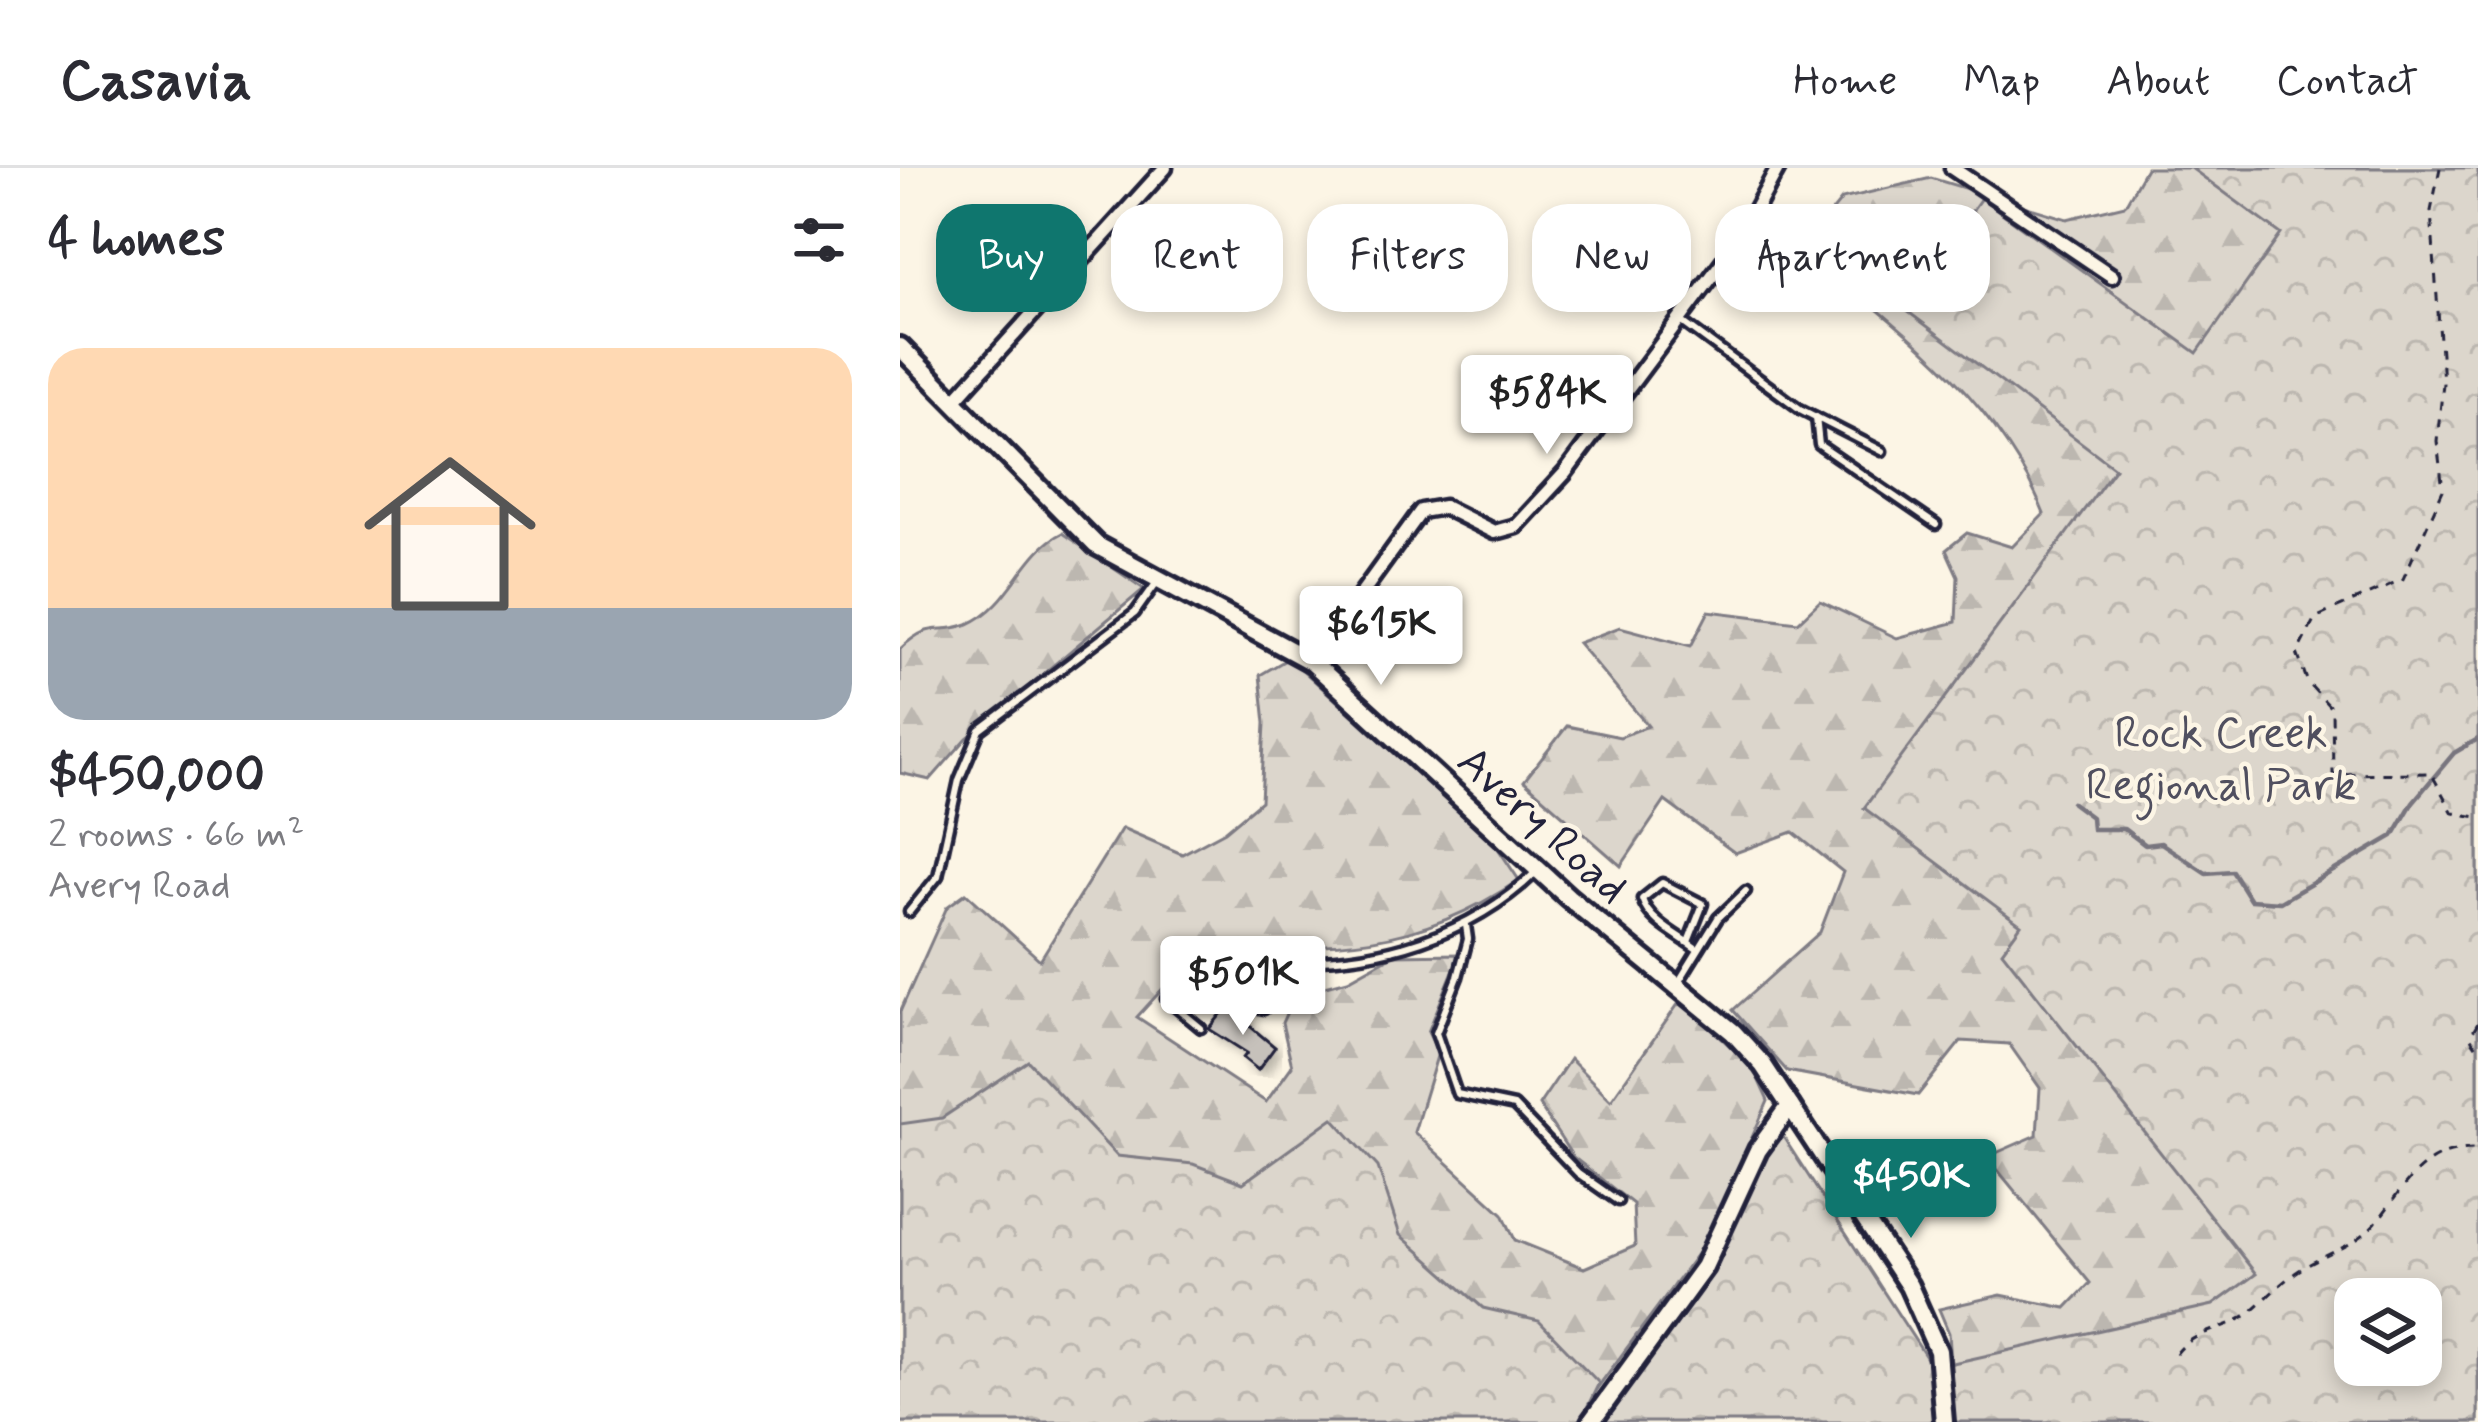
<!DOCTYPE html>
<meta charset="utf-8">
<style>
body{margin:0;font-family:Mynerve,sans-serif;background:#f2f2f3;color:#2b2b33;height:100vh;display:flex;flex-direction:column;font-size:45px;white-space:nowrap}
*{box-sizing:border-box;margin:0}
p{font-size:39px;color:#7c7c81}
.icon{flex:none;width:66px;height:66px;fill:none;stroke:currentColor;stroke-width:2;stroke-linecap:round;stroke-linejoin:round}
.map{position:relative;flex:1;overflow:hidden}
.panel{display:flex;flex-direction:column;background:#fff;width:900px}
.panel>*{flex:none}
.top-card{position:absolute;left:36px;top:36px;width:1140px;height:108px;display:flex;gap:24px}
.buttons{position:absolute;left:1434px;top:1110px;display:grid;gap:24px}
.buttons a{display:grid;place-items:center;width:108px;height:108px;border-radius:24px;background:#fff;box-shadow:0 6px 18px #0003;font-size:60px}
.price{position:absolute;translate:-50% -102px;padding:0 27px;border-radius:12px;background:#fff;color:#222;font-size:39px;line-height:78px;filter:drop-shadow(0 3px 6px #0008)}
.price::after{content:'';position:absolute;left:50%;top:72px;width:36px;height:27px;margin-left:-18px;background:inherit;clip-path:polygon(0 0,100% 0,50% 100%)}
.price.selected{background:#0f766e;color:#fff}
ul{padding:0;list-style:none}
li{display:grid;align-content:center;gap:24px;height:636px;padding:0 48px}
li span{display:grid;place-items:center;height:372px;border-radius:36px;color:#555}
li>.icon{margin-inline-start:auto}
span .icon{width:216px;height:216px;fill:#fffc;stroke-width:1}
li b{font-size:51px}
h2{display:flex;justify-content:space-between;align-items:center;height:144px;padding:0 48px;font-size:51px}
.chip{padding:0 42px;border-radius:36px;background:#fff;box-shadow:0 6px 18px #0003;font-size:42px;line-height:108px}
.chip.selected{background:#0f766e;color:#fff}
header{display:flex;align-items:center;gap:72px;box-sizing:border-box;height:168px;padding:0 60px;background:#fff;border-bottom:3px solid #e1e1e2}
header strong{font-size:57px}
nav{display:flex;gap:66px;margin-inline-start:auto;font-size:42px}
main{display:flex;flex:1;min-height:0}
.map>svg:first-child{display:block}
.forest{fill:url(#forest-firs);stroke:#7f7c84;stroke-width:3;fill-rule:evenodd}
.park{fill:url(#park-crowns);stroke:#7f7c84;stroke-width:3;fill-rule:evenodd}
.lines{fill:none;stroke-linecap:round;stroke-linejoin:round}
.stream{stroke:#78757e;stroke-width:4.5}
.building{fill:#c6c1bb;stroke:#22223b;stroke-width:3;filter:url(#shadow)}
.lane-casing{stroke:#22223b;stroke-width:15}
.street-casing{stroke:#22223b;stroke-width:21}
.secondary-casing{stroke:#22223b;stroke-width:26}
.path{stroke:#22223b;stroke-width:3;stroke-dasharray:9 9;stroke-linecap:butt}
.lane{stroke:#fcf5e5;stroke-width:6}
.street{stroke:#fcf5e5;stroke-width:12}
.secondary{stroke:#fcf5e5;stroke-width:16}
.labels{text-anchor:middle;stroke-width:9;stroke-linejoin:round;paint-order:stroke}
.park-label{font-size:45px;fill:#504f5f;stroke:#fcf5e5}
.street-label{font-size:45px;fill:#22223b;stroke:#fcf5e5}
</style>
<header>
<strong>Casavia</strong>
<nav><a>Home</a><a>Map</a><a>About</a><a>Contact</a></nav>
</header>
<main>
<section class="panel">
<h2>4 homes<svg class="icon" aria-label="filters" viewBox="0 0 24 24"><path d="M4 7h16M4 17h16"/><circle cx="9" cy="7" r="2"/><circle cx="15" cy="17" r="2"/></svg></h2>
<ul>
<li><span style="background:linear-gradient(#ffd9b3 70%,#9aa5b1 0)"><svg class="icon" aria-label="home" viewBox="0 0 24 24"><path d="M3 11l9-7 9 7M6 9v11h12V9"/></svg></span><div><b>$450,000</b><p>2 rooms · 66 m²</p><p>Avery Road</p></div></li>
</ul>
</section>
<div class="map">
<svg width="1578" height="1254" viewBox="0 0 1578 1254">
<defs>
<pattern id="forest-firs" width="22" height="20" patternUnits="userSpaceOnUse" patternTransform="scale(3)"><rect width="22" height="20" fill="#dcd6cc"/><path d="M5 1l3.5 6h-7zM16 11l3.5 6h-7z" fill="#bcb7b0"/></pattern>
<pattern id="park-crowns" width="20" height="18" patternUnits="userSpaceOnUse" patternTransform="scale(3)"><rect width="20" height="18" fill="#dcd6cc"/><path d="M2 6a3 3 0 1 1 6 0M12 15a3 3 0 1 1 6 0" fill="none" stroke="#bcb7b0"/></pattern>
<filter id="shadow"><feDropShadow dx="6" dy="6" stdDeviation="6" flood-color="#0004"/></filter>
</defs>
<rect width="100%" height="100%" fill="#fcf5e5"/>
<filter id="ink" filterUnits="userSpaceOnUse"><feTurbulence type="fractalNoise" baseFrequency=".00833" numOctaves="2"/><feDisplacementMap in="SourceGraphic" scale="24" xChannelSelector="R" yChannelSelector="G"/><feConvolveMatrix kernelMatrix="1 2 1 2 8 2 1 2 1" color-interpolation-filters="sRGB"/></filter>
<g filter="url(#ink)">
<g class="forest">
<path d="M1246,0H1578V1254H1055L1049,1165L1039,1141L1101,1127L1166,1140L1190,1115L1087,989L1137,967L1140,920L1109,876L1061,873L1018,927L887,903L833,842L920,764L943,704L893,664L835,685L765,633L721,698L624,613L667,558L720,569L748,558L678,475L720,459L791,478L809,443L898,454L920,433L997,470L1056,454L1058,408L1046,382L1067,365L1112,379L1144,346C1098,230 997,157 902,81L942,31L1031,10L1167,51L1225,37ZM1455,1131H1521V1197H1455Z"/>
<path d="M162,365L244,421L67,570L30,612L0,605V481C33,450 37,468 68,456C111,438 123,384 162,365Z"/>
<path d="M389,490L595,676L619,712C518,781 426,785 308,771L237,849L366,934L392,898L382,855L395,826L448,812L493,787L560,786L528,864L538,885L514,964L603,1046L615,1072L684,1100L735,1078L733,1036L673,989L639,937L670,891L711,932L781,832L853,900L868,933L806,1074L677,1247L0,1254V844L47,739L66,725L140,792L222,660L282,686L325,663L361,633L365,555L360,507Z"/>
</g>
<g class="park">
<path d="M1291,0H1578V1254H1049L1044,1197L1313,1137L1356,1106L1102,783L1121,757L964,640L1215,300L1003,140L1081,30L1297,185L1381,66ZM1455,1131H1521V1197H1455Z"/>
<polygon points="128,893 217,988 293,996 343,1015 433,950 478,999 500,1067 583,1140 639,1153 699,1215 680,1254 0,1254 0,956 42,950"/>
<polygon points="878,961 1033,1200 1037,1254 696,1254 754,1175"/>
</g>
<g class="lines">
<polyline class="stream" points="1172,635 1191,649 1192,661 1224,661 1245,677 1261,675 1306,705 1332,703 1350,732 1380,734 1493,668 1513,634 1554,585 1578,571"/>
</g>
<polygon class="building" points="327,839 375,879 358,902 343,890 347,885 309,861"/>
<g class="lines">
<g class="lane-casing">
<g id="lane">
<polyline points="781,153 900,241 982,283"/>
<polyline points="916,249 919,277 1036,357"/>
<polyline points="9,744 38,708 59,612 80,562 235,445 257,414"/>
<polyline points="566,757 568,771 558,809 536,865 557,926 614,938 678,1005 718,1033"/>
<path d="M788,774L803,736L762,715L742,731C749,754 778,767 797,781"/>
<polyline points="778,815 818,750 846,723"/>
<polyline points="329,819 381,794"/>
<polyline points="305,831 329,819 344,837 364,841 384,792"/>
<path d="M301,860L266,831C279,814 292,795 313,787C336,779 364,791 387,792C478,796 571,767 636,704"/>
</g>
</g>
<g class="street-casing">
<g id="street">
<polyline points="1052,0 1212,108"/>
<polyline points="53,234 265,0"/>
<polyline points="412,494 521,343 544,339 594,364 616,358 665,305 839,72 878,0"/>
</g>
</g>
<g class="secondary-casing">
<g id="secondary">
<polyline points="0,179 196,377 412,494 668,729 833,864 863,897 1009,1118 1038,1183 1044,1254"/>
<polyline points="691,1254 804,1099 858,982 890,938"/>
</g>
</g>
<g class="path">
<polyline points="1540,0 1531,43 1543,215 1537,273 1543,322 1503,411 1415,450 1397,485 1408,515 1432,541 1433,606 1531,605 1553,645 1578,649"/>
<polyline points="1578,855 1570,869 1578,881"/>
<path d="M1276,1186C1296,1160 1324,1164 1348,1146C1365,1132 1379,1116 1398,1103C1416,1091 1437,1084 1456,1072C1499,1044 1506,979 1578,981"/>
</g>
<use href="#lane" class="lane"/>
<use href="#street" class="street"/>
<use href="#secondary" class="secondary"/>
</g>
</g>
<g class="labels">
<g class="park-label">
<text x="1321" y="579">Rock Creek<tspan x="1321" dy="52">Regional Park</tspan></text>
</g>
<g class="street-label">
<text transform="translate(644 655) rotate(42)" y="16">Avery Road</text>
</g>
</g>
</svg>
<div class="buttons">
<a><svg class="icon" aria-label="layers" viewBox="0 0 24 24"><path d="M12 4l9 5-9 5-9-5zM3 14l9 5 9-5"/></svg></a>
</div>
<b class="price" style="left:647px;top:289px">$584K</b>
<b class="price" style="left:481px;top:520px">$615K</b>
<b class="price" style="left:343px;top:870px">$501K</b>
<b class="price selected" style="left:1011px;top:1073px">$450K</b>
<div class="top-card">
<a class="chip selected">Buy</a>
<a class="chip">Rent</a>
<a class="chip">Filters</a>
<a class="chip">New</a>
<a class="chip">Apartment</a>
</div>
</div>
</main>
